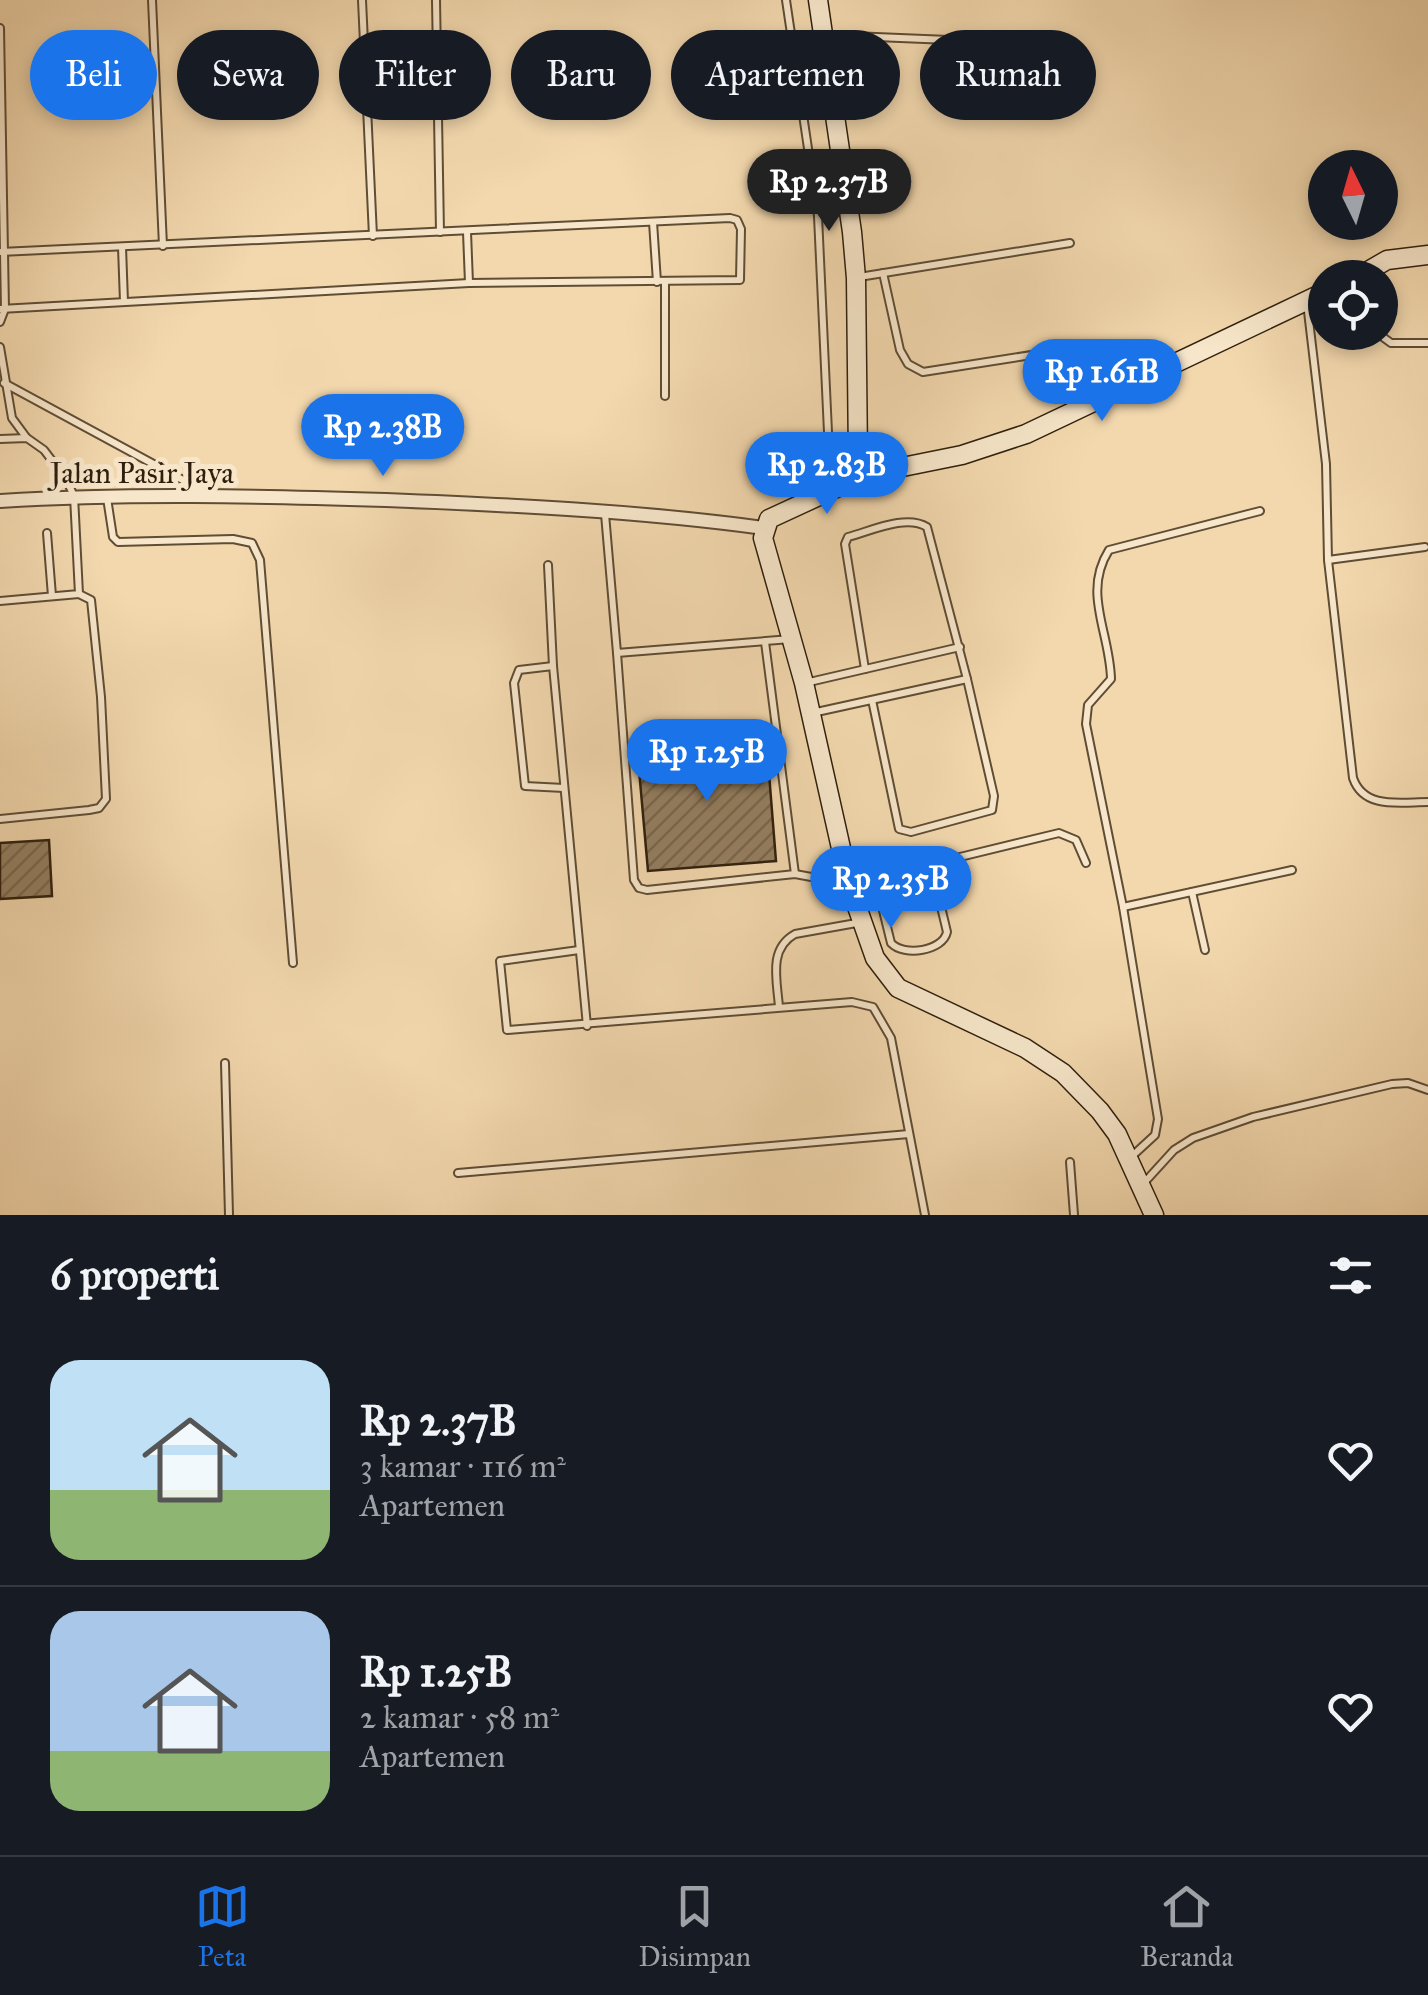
<!DOCTYPE html>
<html lang="id">
<meta charset="utf-8">
<style>
body{margin:0;font-family:"IM FELL Great Primer",serif;background:#242831;color:#f1f3f6;height:100vh;display:flex;flex-direction:column;font-size:38px;white-space:nowrap}
*{box-sizing:border-box;margin:0}
p{font-size:32px;color:#9ea1a6}
.icon{flex:none;width:55px;height:55px;fill:none;stroke:currentColor;stroke-width:2;stroke-linecap:round;stroke-linejoin:round}
.map{position:relative;height:1215px;overflow:hidden}
.panel{display:flex;flex-direction:column;background:#171b24;flex:1}
.panel>*{flex:none}
.top-card{position:absolute;left:30px;top:30px;width:1370px;height:90px;display:flex;gap:20px}
.needle{width:65px;rotate:355deg}
.tools{position:absolute;left:1308px;top:150px;display:grid;gap:20px}
.tools a{display:grid;place-items:center;width:90px;height:90px;border-radius:50%;background:#171b24;box-shadow:0 5px 15px #0003;font-size:50px}
.price{position:absolute;translate:-50% -85px;padding:0 22px;border-radius:35px;background:#1a73e8;color:#fff;font-size:32px;line-height:65px;filter:drop-shadow(0 2px 5px #0008)}
.price::after{content:'';position:absolute;left:50%;top:60px;width:30px;height:22px;margin-left:-15px;background:inherit;clip-path:polygon(0 0,100% 0,50% 100%)}
.price.selected{background:#222;color:#fff}
ul{padding:0;list-style:none}
li{display:flex;align-items:center;gap:30px;height:250px;padding:0 50px}
li+li{border-top:2px solid #363941}
li span{display:grid;place-items:center;flex:none;width:280px;height:200px;border-radius:30px;color:#555}
li>.icon{margin-inline-start:auto}
span .icon{width:120px;height:120px;fill:#fffc;stroke-width:1}
li b{font-size:42px}
h2{display:flex;justify-content:space-between;align-items:center;height:120px;padding:0 50px;font-size:42px}
.pill{padding:0 35px;border-radius:45px;background:#171b24;box-shadow:0 5px 15px #0003;font-size:35px;line-height:90px}
.pill.selected{background:#1a73e8;color:#fff}
.tabs{display:flex;justify-content:space-around;align-items:center;height:140px;border-top:2px solid #363941;background:#171b24;font-size:28px;color:#9ea1a6}
.tabs a{display:grid;justify-items:center;gap:5px}
.tabs .selected{color:#1a73e8}
.map>svg:first-child{display:block}
.building{fill:url(#building-hatch);stroke:#2e1f0d;stroke-width:2.5}
.lines{fill:none;stroke-linecap:round;stroke-linejoin:round}
.lane-casing{stroke:#5f4d35;stroke-width:10}
.street-casing{stroke:#5f4d35;stroke-width:16}
.secondary-casing{stroke:#2e1f0d;stroke-width:21}
.lane{stroke:#f7e6ca;stroke-width:6}
.street{stroke:#f7e6ca;stroke-width:12}
.secondary{stroke:#f7e6ca;stroke-width:18}
.labels{text-anchor:middle;stroke-width:10;stroke-linejoin:round;paint-order:stroke}
.street-label{font-size:30px;fill:#2e1f0d;stroke:#f7e6ca}
</style>
<div class="map">
<svg width="1428" height="1215" viewBox="0 0 1428 1215">
<defs>
<pattern id="building-hatch" width="6" height="6" patternUnits="userSpaceOnUse" patternTransform="scale(2.5)"><rect width="6" height="6" fill="#947f61"/><path d="M-1 1l2-2M0 6l6-6M5 7l2-2" fill="none" stroke="#79674e"/></pattern>
</defs>
<rect width="100%" height="100%" fill="#f3d8ae"/>
<filter id="stains"><feTurbulence type="fractalNoise" baseFrequency=".002" numOctaves="4"/><feColorMatrix values="0 0 0 0 .2 0 0 0 0 .09 0 0 0 0 .02 0 0 0 .5 -.17"/></filter>
<radialGradient id="worn" r=".72"><stop offset=".6" stop-color="#630" stop-opacity="0"/><stop offset="1" stop-color="#630" stop-opacity=".3"/></radialGradient>
<g class="building">
<polygon points="766,736 776,861 648,871 637,747"/>
<polygon points="49,840 52,896 0,899 0,843"/>
</g>
<g class="lines">
<g class="lane-casing">
<g id="lane">
<polyline points="152,0 163,246"/>
<polyline points="362,0 373,236"/>
<polyline points="436,0 440,232"/>
<polyline points="786,0 818,216 828,432 827,490"/>
<polyline points="0,28 5,309 0,322"/>
<polyline points="827,35 949,40"/>
<polyline points="653,222 657,282"/>
<polyline points="467,232 469,283"/>
<polyline points="122,247 124,302"/>
<polyline points="0,252 730,218 737,220 741,229 740,280 469,283 0,309"/>
<polyline points="883,273 900,350 908,364 923,372 1057,351"/>
<polyline points="859,277 1070,243"/>
<polyline points="665,281 665,396"/>
<path d="M1307,303L1326,464L1328,560L1353,778C1364,810 1401,802 1428,802"/>
<polyline points="1376,332 1391,343 1428,343"/>
<polyline points="0,347 12,418 26,437"/>
<polyline points="4,383 205,492"/>
<polyline points="0,439 27,438 44,450 66,479 74,496 79,594 0,601"/>
<polyline points="107,498 113,537 118,542 233,539 252,543 260,560 293,963"/>
<polyline points="605,514 617,653 791,639"/>
<polyline points="47,533 52,596"/>
<polyline points="1328,560 1425,547"/>
<polyline points="548,565 553,666 587,1026"/>
<polyline points="765,642 795,874"/>
<polyline points="617,653 634,880 639,888 647,890 795,874 849,884 1059,833 1076,840 1086,863"/>
<polyline points="553,666 519,670 514,683 525,786 564,788"/>
<path d="M865,669L845,544L848,537C871,531 906,514 927,527L967,679L994,796L992,810L911,832L899,829L872,700"/>
<polyline points="805,683 960,647"/>
<polyline points="812,713 967,679"/>
<polyline points="0,819 89,810 99,808 106,799 101,697 91,600 79,594"/>
<path d="M875,878L891,943C904,957 943,951 947,932L931,865"/>
<polyline points="1192,892 1205,950"/>
<polyline points="1123,907 1292,870"/>
<polyline points="579,950 500,961 507,1030 852,1002 873,1007 891,1038 925,1215"/>
<path d="M779,1007C777,980 768,949 795,934L862,922"/>
<polyline points="225,1063 229,1215"/>
<path d="M1130,1158L1155,1135L1158,1119L1123,907L1086,724L1088,705L1111,679C1110,632 1082,593 1109,550L1260,511"/>
<polyline points="1070,1162 1074,1215"/>
<polyline points="458,1173 909,1134"/>
<polyline points="1143,1184 1174,1150 1193,1138 1253,1117 1392,1084 1408,1083 1428,1090"/>
</g>
</g>
<g class="street-casing">
<path id="street" d="M0,501C128,493 258,496 386,500C512,505 639,511 764,528"/>
</g>
<g class="secondary-casing">
<g id="secondary">
<polyline points="818,0 852,232 856,278 858,458 853,477"/>
<polyline points="1356,278 1387,260 1428,255"/>
<polyline points="1154,1215 1117,1134 1100,1111 1063,1073 1025,1048 898,988 875,958 849,884 804,683 763,538 769,519 847,483 853,477 962,455 1026,434 1325,292"/>
</g>
</g>
<use href="#lane" class="lane"/>
<use href="#street" class="street"/>
<use href="#secondary" class="secondary"/>
</g>
<g class="labels">
<g class="street-label">
<text x="142" y="483">Jalan Pasir Jaya</text>
</g>
</g>
<rect width="100%" height="100%" filter="url(#stains)"/>
<rect width="100%" height="100%" fill="url(#worn)"/>
</svg>
<div class="tools">
<a><svg class="needle" viewBox="-14 -14 28 28"><path d="M0-13l5 13h-10z" fill="#e53935"/><path d="M0 13l5-13h-10z" fill="#9ea1a6"/></svg></a>
<a><svg class="icon" aria-label="locate" viewBox="0 0 24 24"><circle cx="12" cy="12" r="6"/><path d="M12 2v4M12 18v4M2 12h4M18 12h4"/></svg></a>
</div>
<b class="price selected" style="left:829px;top:234px">Rp 2.37B</b>
<b class="price" style="left:1102px;top:424px">Rp 1.61B</b>
<b class="price" style="left:383px;top:479px">Rp 2.38B</b>
<b class="price" style="left:827px;top:517px">Rp 2.83B</b>
<b class="price" style="left:707px;top:804px">Rp 1.25B</b>
<b class="price" style="left:891px;top:931px">Rp 2.35B</b>
<div class="top-card">
<a class="pill selected">Beli</a>
<a class="pill">Sewa</a>
<a class="pill">Filter</a>
<a class="pill">Baru</a>
<a class="pill">Apartemen</a>
<a class="pill">Rumah</a>
</div>
</div>
<section class="panel">
<h2>6 properti<svg class="icon" aria-label="filters" viewBox="0 0 24 24"><path d="M4 7h16M4 17h16"/><circle cx="9" cy="7" r="2"/><circle cx="15" cy="17" r="2"/></svg></h2>
<ul>
<li><span style="background:linear-gradient(#bfe0f5 65%,#8fb573 0)"><svg class="icon" aria-label="home" viewBox="0 0 24 24"><path d="M3 11l9-7 9 7M6 9v11h12V9"/></svg></span><div><b>Rp 2.37B</b><p>3 kamar · 116 m²</p><p>Apartemen</p></div><svg class="icon" aria-label="heart" viewBox="0 0 24 24"><path d="M12 20l-8-8c-3-5 5-10 8-4 3-6 11-1 8 4z"/></svg></li>
<li><span style="background:linear-gradient(#a9c7e8 70%,#8fb573 0)"><svg class="icon" aria-label="home" viewBox="0 0 24 24"><path d="M3 11l9-7 9 7M6 9v11h12V9"/></svg></span><div><b>Rp 1.25B</b><p>2 kamar · 58 m²</p><p>Apartemen</p></div><svg class="icon" aria-label="heart" viewBox="0 0 24 24"><path d="M12 20l-8-8c-3-5 5-10 8-4 3-6 11-1 8 4z"/></svg></li>
</ul>
</section>
<nav class="tabs">
<a class="selected"><svg class="icon" aria-label="map" viewBox="0 0 24 24"><path d="M3 6l6-2 6 2 6-2v14l-6 2-6-2-6 2zM9 4v14M15 6v14"/></svg>Peta</a>
<a><svg class="icon" aria-label="saved" viewBox="0 0 24 24"><path d="M7 4h10v16l-5-4-5 4z"/></svg>Disimpan</a>
<a><svg class="icon" aria-label="home" viewBox="0 0 24 24"><path d="M3 11l9-7 9 7M6 9v11h12V9"/></svg>Beranda</a>
</nav>
